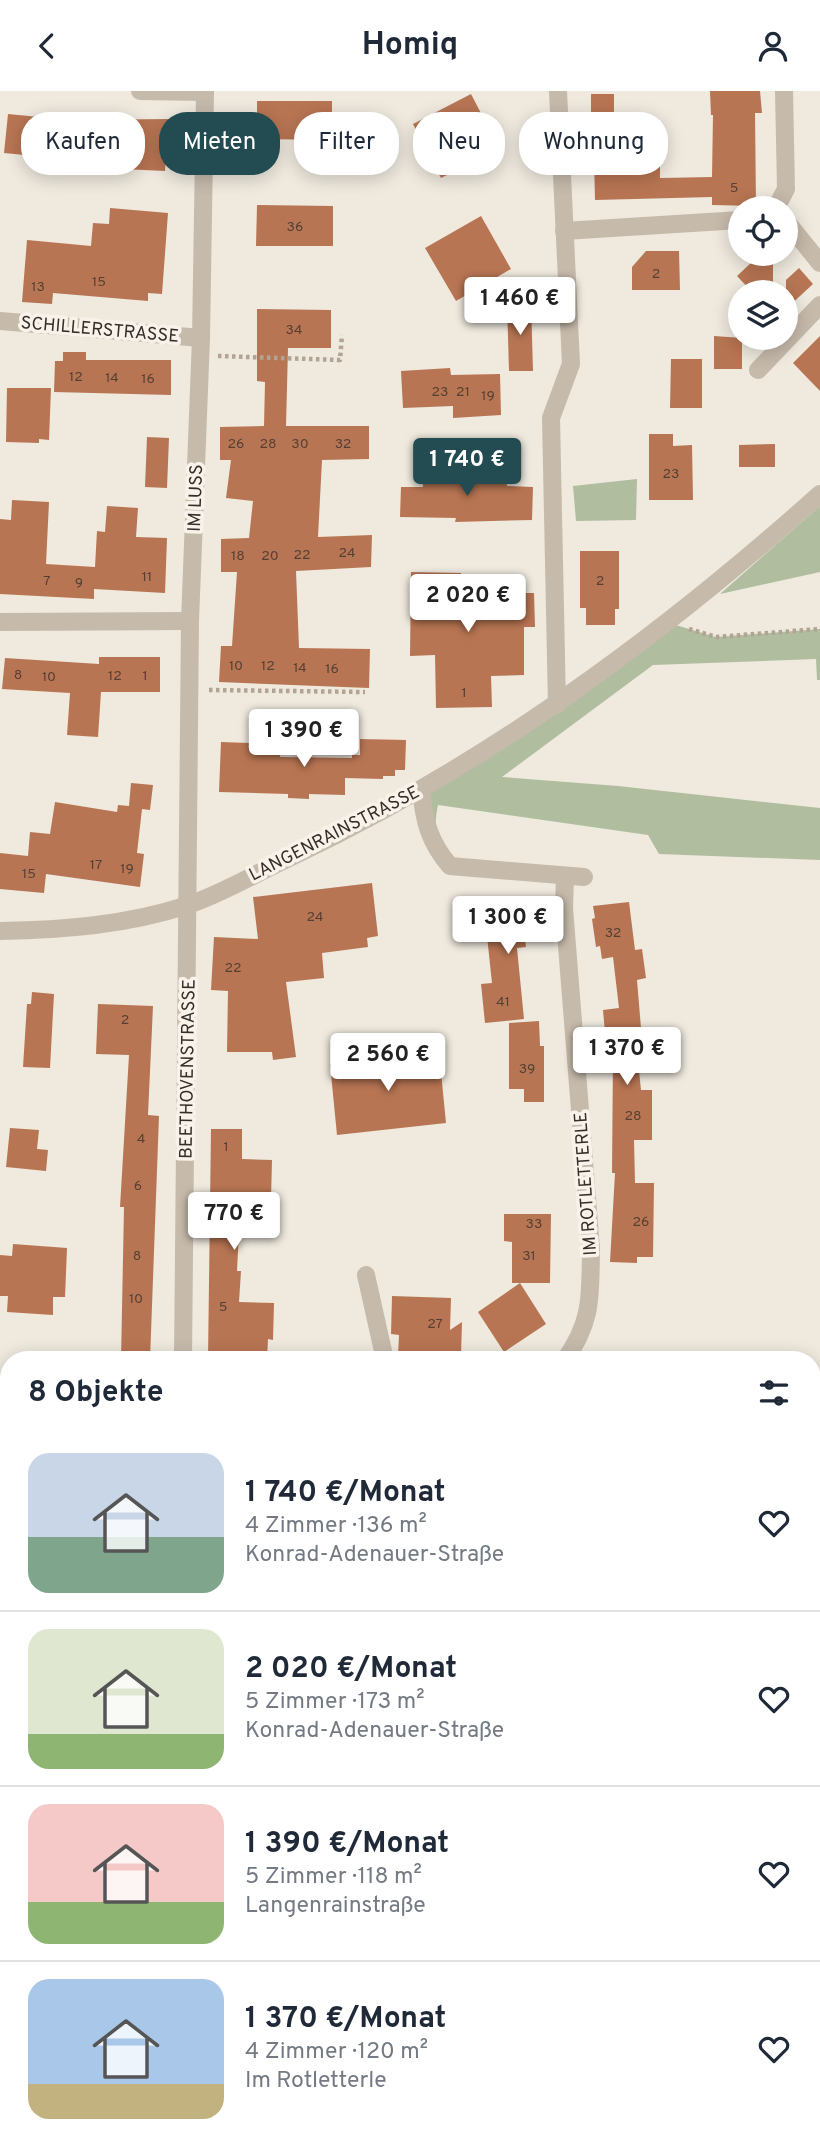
<!DOCTYPE html>
<html lang="de">
<meta charset="utf-8">
<style>
body{margin:0;font-family:Overpass,sans-serif;background:#f2f2f3;color:#1f2937;height:100vh;display:flex;flex-direction:column;font-size:26px;white-space:nowrap}
*{box-sizing:border-box;margin:0}
p{font-size:23px;color:#747a83}
.icon{flex:none;width:38px;height:38px;fill:none;stroke:currentColor;stroke-width:2;stroke-linecap:round;stroke-linejoin:round}
.map{position:relative;flex:1;overflow:hidden}
.drawer{position:absolute;left:0px;top:1260px;width:821px;height:798px;display:flex;flex-direction:column;background:#fff;border-radius:28px 28px 0 0;box-shadow:0 4px 18px #0003}
.drawer>*{flex:none}
.guide{position:absolute;left:21px;top:21px;width:779px;height:63px;display:flex;gap:14px}
.buttons{position:absolute;left:728px;top:105px;display:grid;gap:14px}
.buttons a{display:grid;place-items:center;width:70px;height:70px;border-radius:50%;background:#fff;box-shadow:0 4px 18px #0003;font-size:35px}
.price{position:absolute;translate:-50% -60px;padding:0 16px;border-radius:7px;background:#fff;color:#222;font-size:23px;line-height:46px;filter:drop-shadow(0 2px 4px #0008)}
.price::after{content:'';position:absolute;left:50%;top:42px;width:21px;height:16px;margin-left:-10px;background:inherit;clip-path:polygon(0 0,100% 0,50% 100%)}
.price.active{background:#234b52;color:#fff}
ul{padding:0;list-style:none}
li{display:flex;align-items:center;gap:21px;height:175px;padding:0 28px}
li+li{border-top:2px solid #e0e1e3}
li span{display:grid;place-items:center;flex:none;width:196px;height:140px;border-radius:21px;color:#555}
li>.icon{margin-inline-start:auto}
span .icon{width:84px;height:84px;fill:#fffc;stroke-width:1}
li b{font-size:30px}
h2{display:flex;justify-content:space-between;align-items:center;height:84px;padding:0 28px;font-size:30px}
.chip{padding:0 24px;border-radius:28px;background:#fff;box-shadow:0 4px 18px #0003;font-size:24px;line-height:63px}
.chip.active{background:#234b52;color:#fff}
header{display:flex;justify-content:space-between;align-items:center;height:91px;padding:0 28px;background:#fff;font-size:32px;font-weight:700}
.map>svg:first-child{display:block}
.green{fill:#b0bd9f}
.building{fill:#b87553}
.lines{fill:none;stroke-linecap:round;stroke-linejoin:round}
.path{stroke:#b2a495;stroke-width:4.5;stroke-dasharray:3.5 3.5;stroke-linecap:butt}
.minor{stroke:#c6baab;stroke-width:18}
.labels{text-anchor:middle;stroke-width:7;stroke-linejoin:round;paint-order:stroke}
.number-label{font-size:14px;fill:#564034}
.street-label{font-size:18px;fill:#352e29;stroke:#f8f2ea}
</style>
<header><svg class="icon" aria-label="back" viewBox="0 0 24 24"><path d="M15 5l-7 7 7 7"/></svg>Homiq<svg class="icon" aria-label="person" viewBox="0 0 24 24"><circle cx="12" cy="8" r="4"/><path d="M4 21q1-7 8-7t8 7"/></svg></header>
<div class="map">
<svg width="820" height="2058" viewBox="0 0 820 2058">
<rect width="100%" height="100%" fill="#efe9de"/>
<g class="green">
<polygon points="637,388 636,429 576,430 573,395"/>
<polygon points="820,415 820,481 720,503"/>
<path d="M669,532L716,546L820,538V589H817L816,568L653,574L502,686L618,695L820,717V769L659,763L648,744L438,714C433,737 436,750 452,767L584,786L450,775C428,747 425,733 421,699L557,614Z"/>
<polygon points="820,2023 820,2058 704,2058 703,2049 812,2049 812,2024"/>
</g>
<g class="building">
<polygon points="710,0 760,0 762,22 755,22 756,115 712,114 712,106 595,109 594,67 610,67 610,58 646,58 646,63 660,62 660,87 712,86 713,24 711,24"/>
<polygon points="471,3 499,57 441,87 413,33"/>
<rect x="591" y="3" width="23" height="24"/>
<polygon points="257,10 332,10 332,49 257,48"/>
<polygon points="8,23 70,29 169,28 165,80 101,77 102,62 35,61 35,65 4,62"/>
<polygon points="257,114 333,115 333,155 256,155"/>
<polygon points="110,117 168,122 162,203 148,202 148,210 53,202 52,213 22,211 27,149 91,155 93,132 109,133"/>
<polygon points="481,125 511,178 456,210 425,157"/>
<polygon points="646,160 679,160 680,199 632,199 632,176"/>
<polygon points="753,163 773,163 773,201 752,201 737,185 753,170"/>
<polygon points="799,177 813,193 786,218 786,189"/>
<polygon points="507,212 531,212 533,280 509,280"/>
<polygon points="257,218 331,219 331,257 288,257 286,335 369,335 369,368 322,369 318,446 372,444 371,476 296,480 299,557 370,558 369,597 219,591 221,555 232,555 237,481 221,481 221,448 249,447 253,410 226,407 231,369 220,369 220,336 264,335 265,291 257,290"/>
<polygon points="714,245 742,247 742,278 714,278"/>
<polygon points="820,245 820,300 793,272"/>
<polygon points="63,261 86,261 86,269 171,269 171,304 54,301 55,270 63,270"/>
<polygon points="671,268 702,268 702,317 670,317"/>
<polygon points="450,277 451,284 500,283 501,324 453,327 453,315 403,317 401,280"/>
<polygon points="7,297 51,297 49,349 39,348 39,352 6,351"/>
<polygon points="649,343 673,343 673,355 692,354 693,409 649,409"/>
<polygon points="147,346 169,347 167,397 145,396"/>
<polygon points="775,353 775,376 739,376 739,354"/>
<polygon points="422,380 506,381 507,395 533,396 532,429 455,431 456,427 400,426 401,396 423,396"/>
<polygon points="12,409 49,411 46,473 95,476 97,440 105,441 107,415 138,417 136,446 167,447 165,502 94,498 94,508 0,503 0,428 11,429"/>
<polygon points="580,460 619,460 619,518 615,518 615,534 586,534 586,517 580,517"/>
<polygon points="411,481 461,482 461,491 509,490 510,502 534,502 535,536 524,536 524,584 491,585 492,616 436,617 435,564 410,565"/>
<polygon points="99,566 160,566 160,601 101,601 98,646 67,644 70,602 2,598 5,567 99,573"/>
<polygon points="360,648 406,649 405,679 395,679 395,685 383,685 383,688 345,687 345,704 309,703 309,708 288,707 288,703 219,701 221,651 281,653 280,666 352,667 352,664 360,664"/>
<polygon points="131,692 153,694 150,719 142,718 137,762 144,763 140,796 46,783 44,802 0,798 0,762 28,765 30,741 50,743 55,711 117,721 118,714 129,715"/>
<polygon points="372,792 378,845 367,847 368,856 322,862 324,887 286,891 296,966 273,969 272,961 227,961 228,900 211,899 214,846 258,848 253,806"/>
<polygon points="544,806 547,837 524,840 526,856 517,857 524,928 485,932 481,893 492,892 484,817 520,813 520,809"/>
<polygon points="629,811 635,859 642,858 646,887 637,889 643,961 637,961 641,999 652,999 652,1049 634,1049 635,1092 654,1092 653,1166 637,1166 637,1172 610,1171 615,1082 612,1082 613,965 607,965 603,919 619,917 613,866 602,868 600,855 596,856 592,828 595,827 593,815"/>
<polygon points="32,901 54,903 50,977 23,976 27,913 31,913"/>
<polygon points="98,913 153,915 148,1024 159,1025 150,1269 121,1269 124,1116 120,1116 129,964 96,963"/>
<polygon points="539,930 540,955 544,955 544,1011 524,1011 524,998 509,998 509,932"/>
<polygon points="439,961 446,1032 337,1044 330,973"/>
<polygon points="10,1037 39,1039 37,1058 48,1059 46,1080 6,1076"/>
<polygon points="211,1038 242,1038 242,1068 272,1069 271,1108 249,1107 248,1121 240,1120 237,1180 241,1180 239,1211 274,1212 273,1249 268,1248 267,1269 208,1269"/>
<polygon points="504,1123 551,1123 550,1192 512,1192 512,1151 504,1150"/>
<polygon points="13,1153 67,1157 65,1206 53,1206 53,1224 7,1221 8,1205 0,1205 0,1164 12,1165"/>
<polygon points="520,1192 546,1233 504,1261 478,1221"/>
<polygon points="392,1205 451,1207 450,1239 462,1231 461,1265 398,1266 399,1244 391,1243"/>
</g>
<g class="lines">
<g class="path">
<polyline points="218,265 340,269 342,244"/>
<polyline points="689,538 716,546 820,538"/>
<polyline points="209,599 365,601"/>
<polyline points="812,1432 820,1434"/>
</g>
<g class="minor">
<polyline points="140,0 205,1"/>
<polyline points="776,117 786,98 784,0"/>
<polyline points="786,130 820,172"/>
<polyline points="564,140 740,129"/>
<polyline points="0,230 201,247"/>
<polyline points="758,279 820,214"/>
<polyline points="0,531 190,530"/>
<polyline points="557,614 551,327 571,273 558,0"/>
<path d="M421,699C424,729 429,751 450,775L584,786"/>
<path d="M0,840C63,839 127,834 188,814C222,803 256,782 289,767C485,675 659,547 820,403"/>
<polyline points="366,1184 385,1269"/>
<polyline points="183,1269 190,530 201,247 205,0"/>
<path d="M565,1269C593,1229 590,1205 591,1158L564,817L565,785"/>
<polyline points="0,1602 9,1601"/>
<polyline points="265,2049 265,2058"/>
<polyline points="442,2058 486,2049"/>
</g>
</g>
<g class="labels">
<g class="number-label">
<text x="734" y="101">5</text>
<text x="295" y="140">36</text>
<text x="656" y="187">2</text>
<text x="99" y="195">15</text>
<text x="38" y="200">13</text>
<text x="294" y="243">34</text>
<text x="76" y="290">12</text>
<text x="112" y="291">14</text>
<text x="148" y="292">16</text>
<text x="440" y="305">23</text>
<text x="463" y="305">21</text>
<text x="488" y="309">19</text>
<text x="236" y="357">26</text>
<text x="268" y="357">28</text>
<text x="300" y="357">30</text>
<text x="343" y="357">32</text>
<text x="671" y="387">23</text>
<text x="347" y="466">24</text>
<text x="302" y="468">22</text>
<text x="238" y="469">18</text>
<text x="270" y="469">20</text>
<text x="147" y="490">11</text>
<text x="47" y="494">7</text>
<text x="600" y="494">2</text>
<text x="79" y="496">9</text>
<text x="236" y="579">10</text>
<text x="268" y="579">12</text>
<text x="300" y="581">14</text>
<text x="332" y="582">16</text>
<text x="18" y="588">8</text>
<text x="115" y="589">12</text>
<text x="145" y="589">1</text>
<text x="49" y="590">10</text>
<text x="464" y="606">1</text>
<text x="96" y="778">17</text>
<text x="127" y="782">19</text>
<text x="29" y="787">15</text>
<text x="315" y="830">24</text>
<text x="613" y="846">32</text>
<text x="233" y="881">22</text>
<text x="503" y="915">41</text>
<text x="125" y="933">2</text>
<text x="527" y="982">39</text>
<text x="633" y="1029">28</text>
<text x="141" y="1052">4</text>
<text x="226" y="1060">1</text>
<text x="138" y="1099">6</text>
<text x="641" y="1135">26</text>
<text x="534" y="1137">33</text>
<text x="137" y="1169">8</text>
<text x="529" y="1169">31</text>
<text x="136" y="1212">10</text>
<text x="223" y="1220">5</text>
<text x="435" y="1237">27</text>
</g>
<g class="street-label">
<text transform="translate(100 238) rotate(5)" y="6">SCHILLERSTRASSE</text>
<text transform="translate(195 407) rotate(-88)" y="6">IM LUSS</text>
<text transform="translate(334 742) rotate(-27)" y="6">LANGENRAINSTRASSE</text>
<text transform="translate(187 978) rotate(-89)" y="6">BEETHOVENSTRASSE</text>
<text transform="translate(585 1093) rotate(-94)" y="6">IM ROTLETTERLE</text>
</g>
</g>
</svg>
<div class="buttons">
<a><svg class="icon" aria-label="locate" viewBox="0 0 24 24"><circle cx="12" cy="12" r="6"/><path d="M12 2v4M12 18v4M2 12h4M18 12h4"/></svg></a>
<a><svg class="icon" aria-label="layers" viewBox="0 0 24 24"><path d="M12 4l9 5-9 5-9-5zM3 14l9 5 9-5"/></svg></a>
</div>
<b class="price" style="left:520px;top:246px">1 460 €</b>
<b class="price active" style="left:467px;top:407px">1 740 €</b>
<b class="price" style="left:468px;top:543px">2 020 €</b>
<b class="price" style="left:304px;top:678px">1 390 €</b>
<b class="price" style="left:508px;top:865px">1 300 €</b>
<b class="price" style="left:627px;top:996px">1 370 €</b>
<b class="price" style="left:388px;top:1002px">2 560 €</b>
<b class="price" style="left:234px;top:1161px">770 €</b>
<div class="guide">
<a class="chip">Kaufen</a>
<a class="chip active">Mieten</a>
<a class="chip">Filter</a>
<a class="chip">Neu</a>
<a class="chip">Wohnung</a>
</div>
<section class="drawer">
<h2>8 Objekte<svg class="icon" aria-label="filters" viewBox="0 0 24 24"><path d="M4 7h16M4 17h16"/><circle cx="9" cy="7" r="2"/><circle cx="15" cy="17" r="2"/></svg></h2>
<ul>
<li><span style="background:linear-gradient(#c9d6e8 60%,#7fa58c 0)"><svg class="icon" aria-label="home" viewBox="0 0 24 24"><path d="M3 11l9-7 9 7M6 9v11h12V9"/></svg></span><div><b>1 740 €/Monat</b><p>4 Zimmer · 136 m²</p><p>Konrad-Adenauer-Straße</p></div><svg class="icon" aria-label="heart" viewBox="0 0 24 24"><path d="M12 20l-8-8c-3-5 5-10 8-4 3-6 11-1 8 4z"/></svg></li>
<li><span style="background:linear-gradient(#dfe7d0 75%,#8fb573 0)"><svg class="icon" aria-label="home" viewBox="0 0 24 24"><path d="M3 11l9-7 9 7M6 9v11h12V9"/></svg></span><div><b>2 020 €/Monat</b><p>5 Zimmer · 173 m²</p><p>Konrad-Adenauer-Straße</p></div><svg class="icon" aria-label="heart" viewBox="0 0 24 24"><path d="M12 20l-8-8c-3-5 5-10 8-4 3-6 11-1 8 4z"/></svg></li>
<li><span style="background:linear-gradient(#f6c9c9 70%,#8fb573 0)"><svg class="icon" aria-label="home" viewBox="0 0 24 24"><path d="M3 11l9-7 9 7M6 9v11h12V9"/></svg></span><div><b>1 390 €/Monat</b><p>5 Zimmer · 118 m²</p><p>Langenrainstraße</p></div><svg class="icon" aria-label="heart" viewBox="0 0 24 24"><path d="M12 20l-8-8c-3-5 5-10 8-4 3-6 11-1 8 4z"/></svg></li>
<li><span style="background:linear-gradient(#a9c7e8 75%,#c2b280 0)"><svg class="icon" aria-label="home" viewBox="0 0 24 24"><path d="M3 11l9-7 9 7M6 9v11h12V9"/></svg></span><div><b>1 370 €/Monat</b><p>4 Zimmer · 120 m²</p><p>Im Rotletterle</p></div><svg class="icon" aria-label="heart" viewBox="0 0 24 24"><path d="M12 20l-8-8c-3-5 5-10 8-4 3-6 11-1 8 4z"/></svg></li>
</ul>
</section>
</div>
